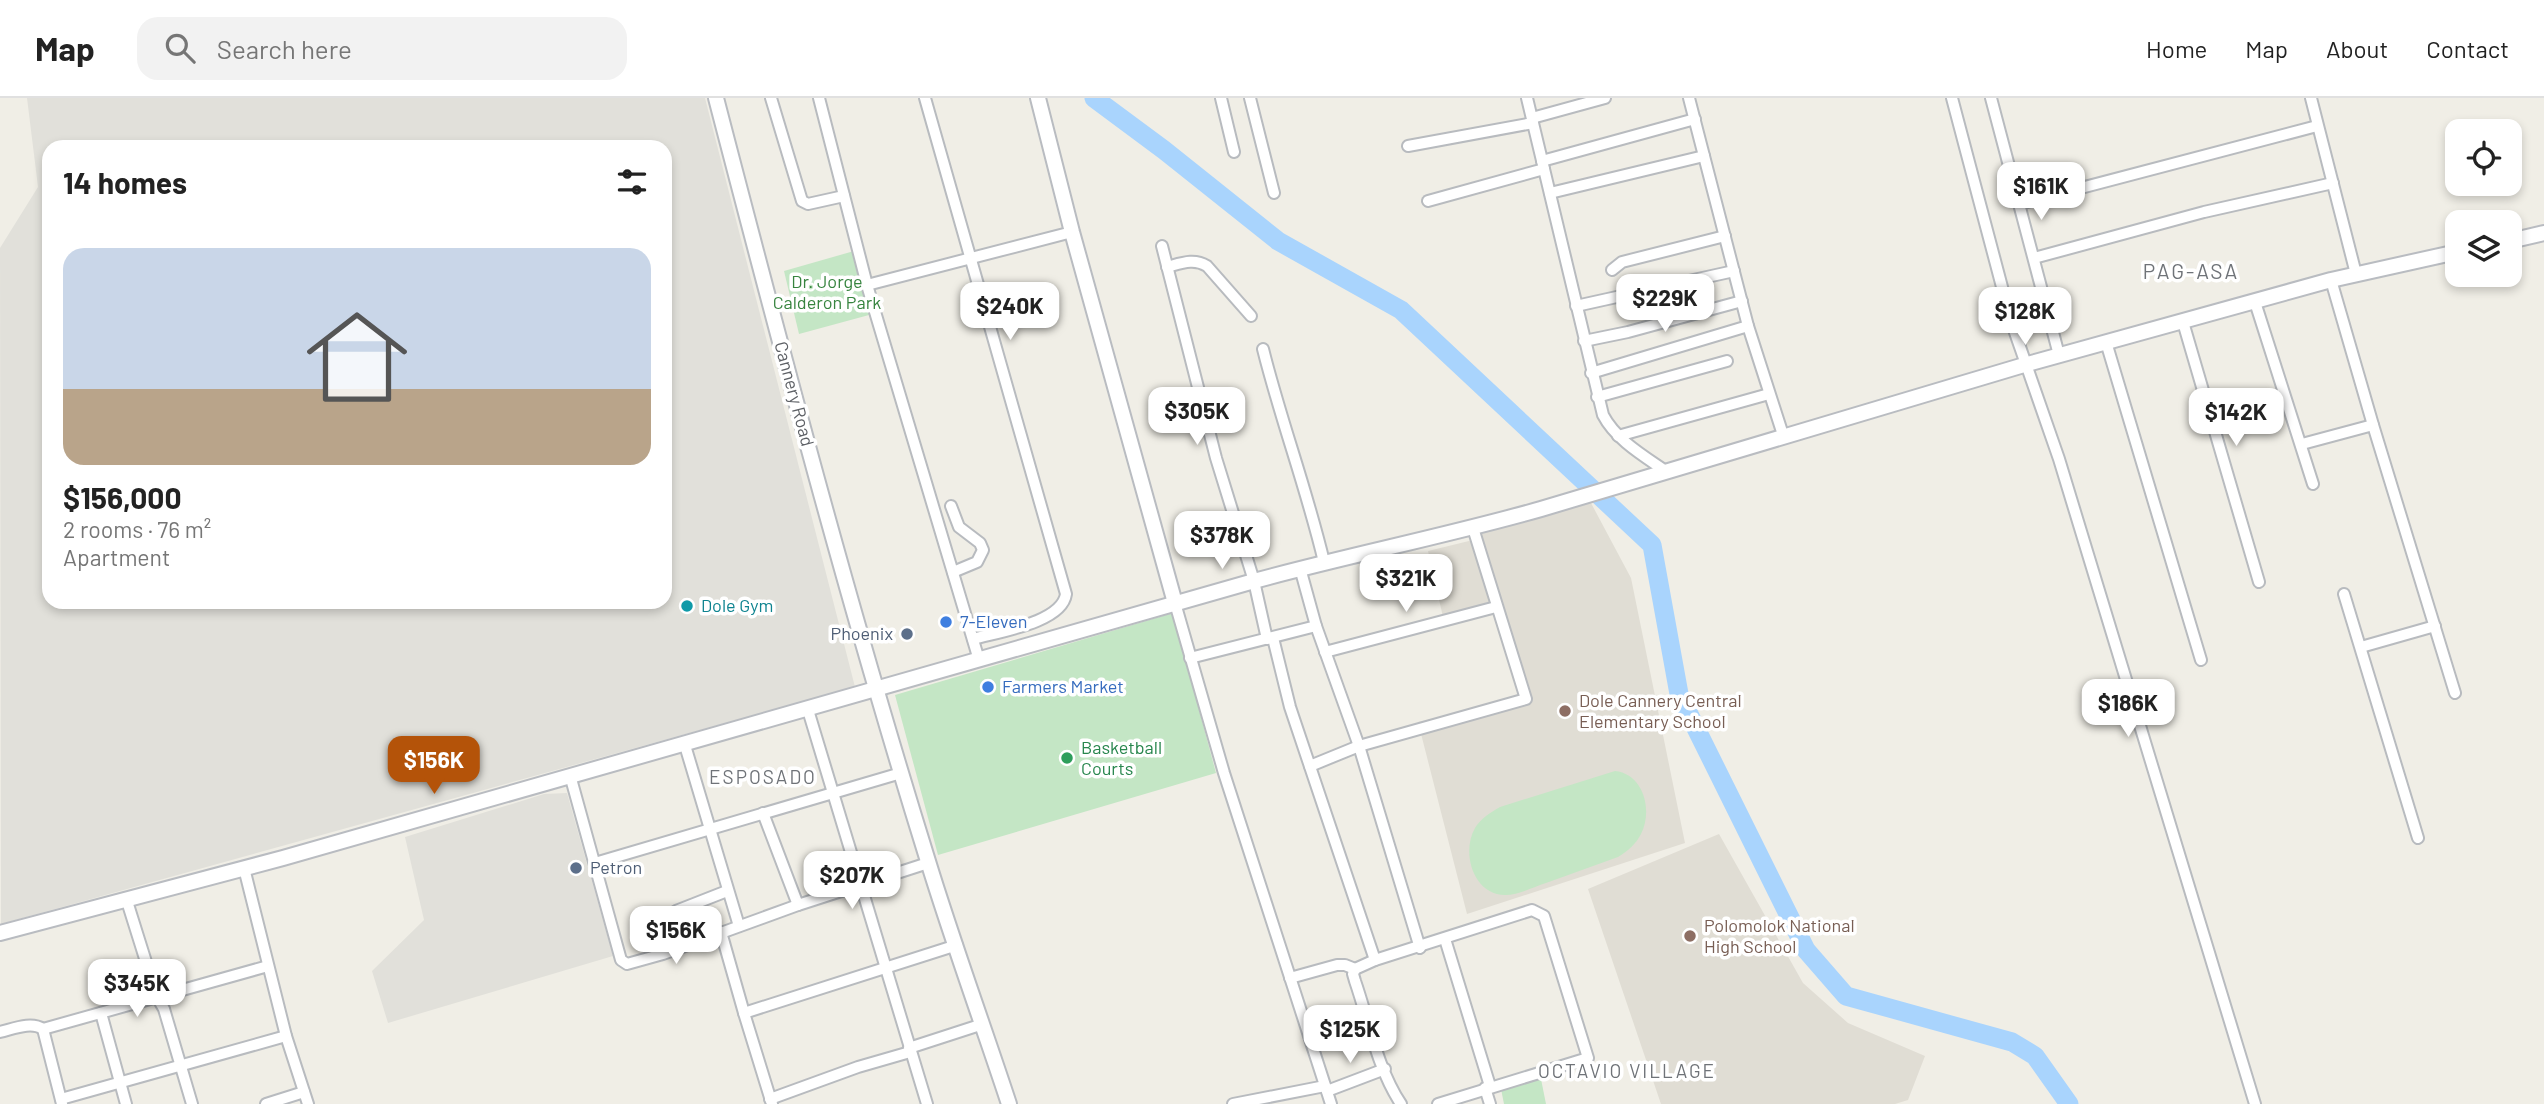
<!DOCTYPE html>
<meta charset="utf-8">
<style>
body{margin:0;font-family:Barlow,sans-serif;background:#f2f2f2;color:#222;height:100vh;display:flex;flex-direction:column;font-size:26px;white-space:nowrap}
*{box-sizing:border-box;margin:0}
p{font-size:23px;color:#767676}
.icon{flex:none;width:38px;height:38px;fill:none;stroke:currentColor;stroke-width:2;stroke-linecap:round;stroke-linejoin:round}
.map{position:relative;flex:1;overflow:hidden}
.drawer{position:absolute;left:42px;top:42px;width:630px;height:469px;display:flex;flex-direction:column;background:#fff;border-radius:21px;box-shadow:0 4px 10px #0003}
.drawer>*{flex:none}
.tools{position:absolute;left:2445px;top:21px;display:grid;gap:14px}
.tools a{display:grid;place-items:center;width:77px;height:77px;border-radius:14px;background:#fff;box-shadow:0 4px 10px #0003;font-size:35px}
.price{position:absolute;translate:-50% -60px;padding:0 16px;border-radius:14px;background:#fff;color:#222;font-size:23px;line-height:46px;filter:drop-shadow(0 2px 4px #0008)}
.price::after{content:'';position:absolute;left:50%;top:42px;width:21px;height:16px;margin-left:-10px;background:inherit;clip-path:polygon(0 0,100% 0,50% 100%)}
.price.selected{background:#b45309;color:#fff}
ul{padding:0;list-style:none}
li{display:grid;align-content:center;gap:14px;height:371px;padding:0 21px}
li+li{border-top:2px solid #e0e0e0}
li span{display:grid;place-items:center;height:217px;border-radius:21px;color:#555}
li>.icon{margin-inline-start:auto}
span .icon{width:126px;height:126px;fill:#fffc;stroke-width:1}
li b{font-size:30px}
h2{display:flex;justify-content:space-between;align-items:center;height:84px;padding:0 21px;font-size:30px}
header{display:flex;align-items:center;gap:42px;box-sizing:border-box;height:98px;padding:0 35px;background:#fff;border-bottom:2px solid #e0e0e0}
header strong{font-size:33px}
nav{display:flex;gap:38px;margin-inline-start:auto;font-size:24px}
.search{width:490px;height:63px;background:#f2f2f2;display:flex;align-items:center;gap:18px;box-sizing:border-box;padding:0 24px;border-radius:21px;color:#767676;font-size:26px}
.map>svg:first-child{display:block}
.industrial{fill:#e1e0da;fill-rule:evenodd}
.education{fill:#e0ddd4}
.green{fill:#c4e6c5}
.lines{fill:none;stroke-linecap:round;stroke-linejoin:round}
.river{stroke:#a9d4fd;stroke-width:19}
.street-casing{stroke:#b8bbbf;stroke-width:14}
.secondary-casing{stroke:#b9bcc1;stroke-width:18}
.street{stroke:#fff;stroke-width:10}
.secondary{stroke:#fff;stroke-width:14}
.culture-dot{fill:#0f9aa8;stroke:#fff;stroke-width:2.5}
.shop-dot{fill:#3f7fe0;stroke:#fff;stroke-width:2.5}
.service-dot{fill:#5c6f8a;stroke:#fff;stroke-width:2.5}
.education-dot{fill:#8d6e63;stroke:#fff;stroke-width:2.5}
.leisure-dot{fill:#2e9e5b;stroke:#fff;stroke-width:2.5}
.labels{text-anchor:middle;stroke-width:7;stroke-linejoin:round;paint-order:stroke}
.park-label{font-size:18px;fill:#37843f;stroke:#fff}
.street-label{font-size:18px;fill:#5e6166;stroke:#fff}
.culture-label{font-size:18px;fill:#0d838f;stroke:#fff;text-anchor:start}
.shop-label{font-size:18px;fill:#366cbe;stroke:#fff;text-anchor:start}
.service-label{font-size:18px;fill:#4e5e75;stroke:#fff;text-anchor:end}
.education-label{font-size:18px;fill:#785e54;stroke:#fff;text-anchor:start}
.leisure-label{font-size:18px;fill:#27864d;stroke:#fff;text-anchor:start}
.neighbourhood-label{font-size:19px;letter-spacing:2px;fill:#6f7378;stroke:#fff}
.quarter-label{font-size:21px;letter-spacing:2px;fill:#6f7378;stroke:#fff}
</style>
<header>
<strong>Map</strong>
<div class="search"><svg class="icon" aria-label="search" viewBox="0 0 24 24"><circle cx="10" cy="10" r="6"/><path d="M15 15l6 6"/></svg>Search here</div>
<nav><a>Home</a><a>Map</a><a>About</a><a>Contact</a></nav>
</header>
<div class="map">
<svg width="2544" height="1006" viewBox="0 0 2544 1006">
<rect width="100%" height="100%" fill="#f0eee6"/>
<g class="industrial">
<path d="M27,0H705L855,589L1,826L0,150L38,89ZM49,49H665V504H49Z"/>
<polygon points="567,695 613,858 388,925 372,873 424,822 405,739 544,696"/>
</g>
<g class="education">
<polygon points="1591,405 1631,480 1685,745 1467,816 1418,624 1527,602 1479,434"/>
<polygon points="1473,442 1493,507 1443,519 1428,453"/>
<polygon points="1719,736 1803,885 1848,925 1925,958 1908,1002 1895,1006 1661,1006 1588,791"/>
</g>
<g class="green">
<polygon points="854,153 869,217 799,236 784,173"/>
<polygon points="1173,515 1216,675 938,757 895,597"/>
<path d="M1615,673C1644,676 1653,713 1641,736C1636,746 1628,753 1618,759C1594,768 1570,776 1546,785C1533,789 1519,797 1505,797C1473,797 1461,754 1475,730C1480,721 1491,714 1500,709Z"/>
<polygon points="1540,976 1546,1006 1504,1006 1500,986"/>
</g>
<g class="lines">
<polyline class="river" points="1094,0 1164,52 1278,143 1401,212 1652,447 1679,596 1806,852 1846,898 2012,944 2035,958 2069,1006"/>
<g class="street-casing">
<g id="street">
<polyline points="771,0 802,103 808,106 844,98"/>
<polyline points="819,0 867,187 979,562"/>
<path d="M925,0L1066,496C1062,525 997,534 973,541"/>
<polyline points="1221,0 1234,54"/>
<polyline points="1250,0 1274,95"/>
<path d="M1527,0L1603,317C1616,342 1644,358 1667,374"/>
<polyline points="1689,0 1748,228 1784,340"/>
<polyline points="1952,0 2011,223 2059,361 2255,1006"/>
<polyline points="1991,0 2059,257"/>
<polyline points="2311,0 2356,176"/>
<polyline points="1532,20 1605,0"/>
<polyline points="1408,48 1533,25"/>
<polyline points="1542,63 1695,21"/>
<polyline points="1550,95 1704,58"/>
<polyline points="1428,103 1544,71"/>
<polyline points="2020,106 2317,28"/>
<polyline points="1162,148 1216,360 1254,483 1267,541"/>
<polyline points="2034,160 2204,114 2333,85"/>
<path d="M1167,169C1182,165 1194,160 1207,168L1251,218"/>
<polyline points="1612,172 1622,164 1725,138"/>
<polyline points="2331,182 2373,327 2455,595"/>
<polyline points="867,187 1072,134"/>
<polyline points="2255,204 2313,386"/>
<polyline points="1576,208 1734,173"/>
<polyline points="2183,224 2259,484"/>
<polyline points="1584,243 1628,234 1742,203"/>
<polyline points="2106,244 2201,562"/>
<path d="M1263,251C1281,323 1307,392 1324,464"/>
<polyline points="1591,275 1748,228"/>
<polyline points="1597,299 1727,263"/>
<polyline points="1618,338 1769,296"/>
<polyline points="2302,346 2373,327"/>
<polyline points="951,408 959,429 980,445 983,452 977,464 953,474"/>
<polyline points="1300,470 1316,528 1359,648 1420,850"/>
<polyline points="2344,496 2418,740"/>
<polyline points="1175,505 1224,675 1331,1006"/>
<polyline points="1273,540 1290,609 1375,862"/>
<polyline points="2361,549 2435,528"/>
<polyline points="1325,554 1496,509"/>
<polyline points="1190,560 1316,528"/>
<polyline points="808,612 927,1006"/>
<polyline points="684,644 739,828"/>
<polyline points="1310,668 1359,648 1526,601 1473,430"/>
<polyline points="570,677 621,862 627,866 663,856 798,807 928,765"/>
<polyline points="763,715 798,807"/>
<polyline points="595,765 901,675"/>
<polyline points="244,770 286,938 308,1006"/>
<polyline points="126,800 157,899 164,911 192,1006"/>
<polyline points="676,813 727,793"/>
<polyline points="721,834 744,915"/>
<polyline points="1445,841 1490,988"/>
<polyline points="1355,871 1375,862 1532,812 1544,818 1588,960 1438,1006"/>
<path d="M1355,871L1353,876L1355,883C1369,923 1377,970 1401,1006"/>
<polyline points="1290,880 1337,867 1345,867 1355,871"/>
<polyline points="101,915 126,1006"/>
<path d="M0,934C13,931 31,923 43,931"/>
<polyline points="909,950 983,926"/>
<polyline points="1485,990 1490,1006"/>
<polyline points="1327,993 1385,971"/>
<polyline points="61,1001 286,938"/>
<polyline points="770,1001 858,969 910,954"/>
<polyline points="62,1006 43,931 268,868"/>
<polyline points="266,1006 304,994"/>
<polyline points="772,1006 744,915 957,847"/>
<polyline points="1233,1006 1325,988"/>
</g>
</g>
<g class="secondary-casing">
<g id="secondary">
<path d="M716,0C782,254 849,509 927,760C952,842 982,924 1009,1006"/>
<polyline points="1038,0 1072,134 1175,505"/>
<polyline points="2510,143 2544,135"/>
<path d="M0,835L283,760L1254,483C1349,457 1446,438 1541,411L2024,267L2331,182L2457,154"/>
</g>
</g>
<use href="#street" class="street"/>
<use href="#secondary" class="secondary"/>
</g>
<circle class="culture-dot" cx="687" cy="508" r="7"/>
<g class="shop-dot">
<circle cx="946" cy="524" r="7"/>
<circle cx="988" cy="589" r="7"/>
</g>
<g class="service-dot">
<circle cx="907" cy="536" r="7"/>
<circle cx="576" cy="770" r="7"/>
</g>
<g class="education-dot">
<circle cx="1565" cy="613" r="7"/>
<circle cx="1690" cy="838" r="7"/>
</g>
<circle class="leisure-dot" cx="1067" cy="660" r="7"/>
<g class="labels">
<g class="park-label">
<text x="827" y="190">Dr. Jorge<tspan x="827" dy="21">Calderon Park</tspan></text>
</g>
<g class="street-label">
<text transform="translate(794 296) rotate(75)" y="6">Cannery Road</text>
</g>
<g class="culture-label">
<text x="701" y="514">Dole Gym</text>
</g>
<g class="shop-label">
<text x="960" y="530">7-Eleven</text>
<text x="1002" y="595">Farmers Market</text>
</g>
<g class="service-label">
<text x="893" y="542">Phoenix</text>
<text x="590" y="776" text-anchor="start">Petron</text>
</g>
<g class="education-label">
<text x="1579" y="609">Dole Cannery Central<tspan x="1579" dy="21">Elementary School</tspan></text>
<text x="1704" y="834">Polomolok National<tspan x="1704" dy="21">High School</tspan></text>
</g>
<g class="leisure-label">
<text x="1081" y="656">Basketball<tspan x="1081" dy="21">Courts</tspan></text>
</g>
<g class="neighbourhood-label">
<text x="763" y="686">ESPOSADO</text>
<text x="1627" y="980">OCTAVIO VILLAGE</text>
</g>
<g class="quarter-label">
<text x="2191" y="181">PAG-ASA</text>
</g>
</g>
</svg>
<div class="tools">
<a><svg class="icon" aria-label="locate" viewBox="0 0 24 24"><circle cx="12" cy="12" r="6"/><path d="M12 2v4M12 18v4M2 12h4M18 12h4"/></svg></a>
<a><svg class="icon" aria-label="layers" viewBox="0 0 24 24"><path d="M12 4l9 5-9 5-9-5zM3 14l9 5 9-5"/></svg></a>
</div>
<b class="price" style="left:2041px;top:124px">$161K</b>
<b class="price" style="left:1665px;top:236px">$229K</b>
<b class="price" style="left:1010px;top:244px">$240K</b>
<b class="price" style="left:2025px;top:249px">$128K</b>
<b class="price" style="left:1197px;top:349px">$305K</b>
<b class="price" style="left:2236px;top:350px">$142K</b>
<b class="price" style="left:1222px;top:473px">$378K</b>
<b class="price" style="left:1406px;top:516px">$321K</b>
<b class="price" style="left:2128px;top:641px">$186K</b>
<b class="price selected" style="left:434px;top:698px">$156K</b>
<b class="price" style="left:852px;top:813px">$207K</b>
<b class="price" style="left:676px;top:868px">$156K</b>
<b class="price" style="left:137px;top:921px">$345K</b>
<b class="price" style="left:1350px;top:967px">$125K</b>
<section class="drawer">
<h2>14 homes<svg class="icon" aria-label="filters" viewBox="0 0 24 24"><path d="M4 7h16M4 17h16"/><circle cx="9" cy="7" r="2"/><circle cx="15" cy="17" r="2"/></svg></h2>
<ul>
<li><span style="background:linear-gradient(#c9d6e8 65%,#b9a48a 0)"><svg class="icon" aria-label="home" viewBox="0 0 24 24"><path d="M3 11l9-7 9 7M6 9v11h12V9"/></svg></span><div><b>$156,000</b><p>2 rooms · 76 m²</p><p>Apartment</p></div></li>
</ul>
</section>
</div>
